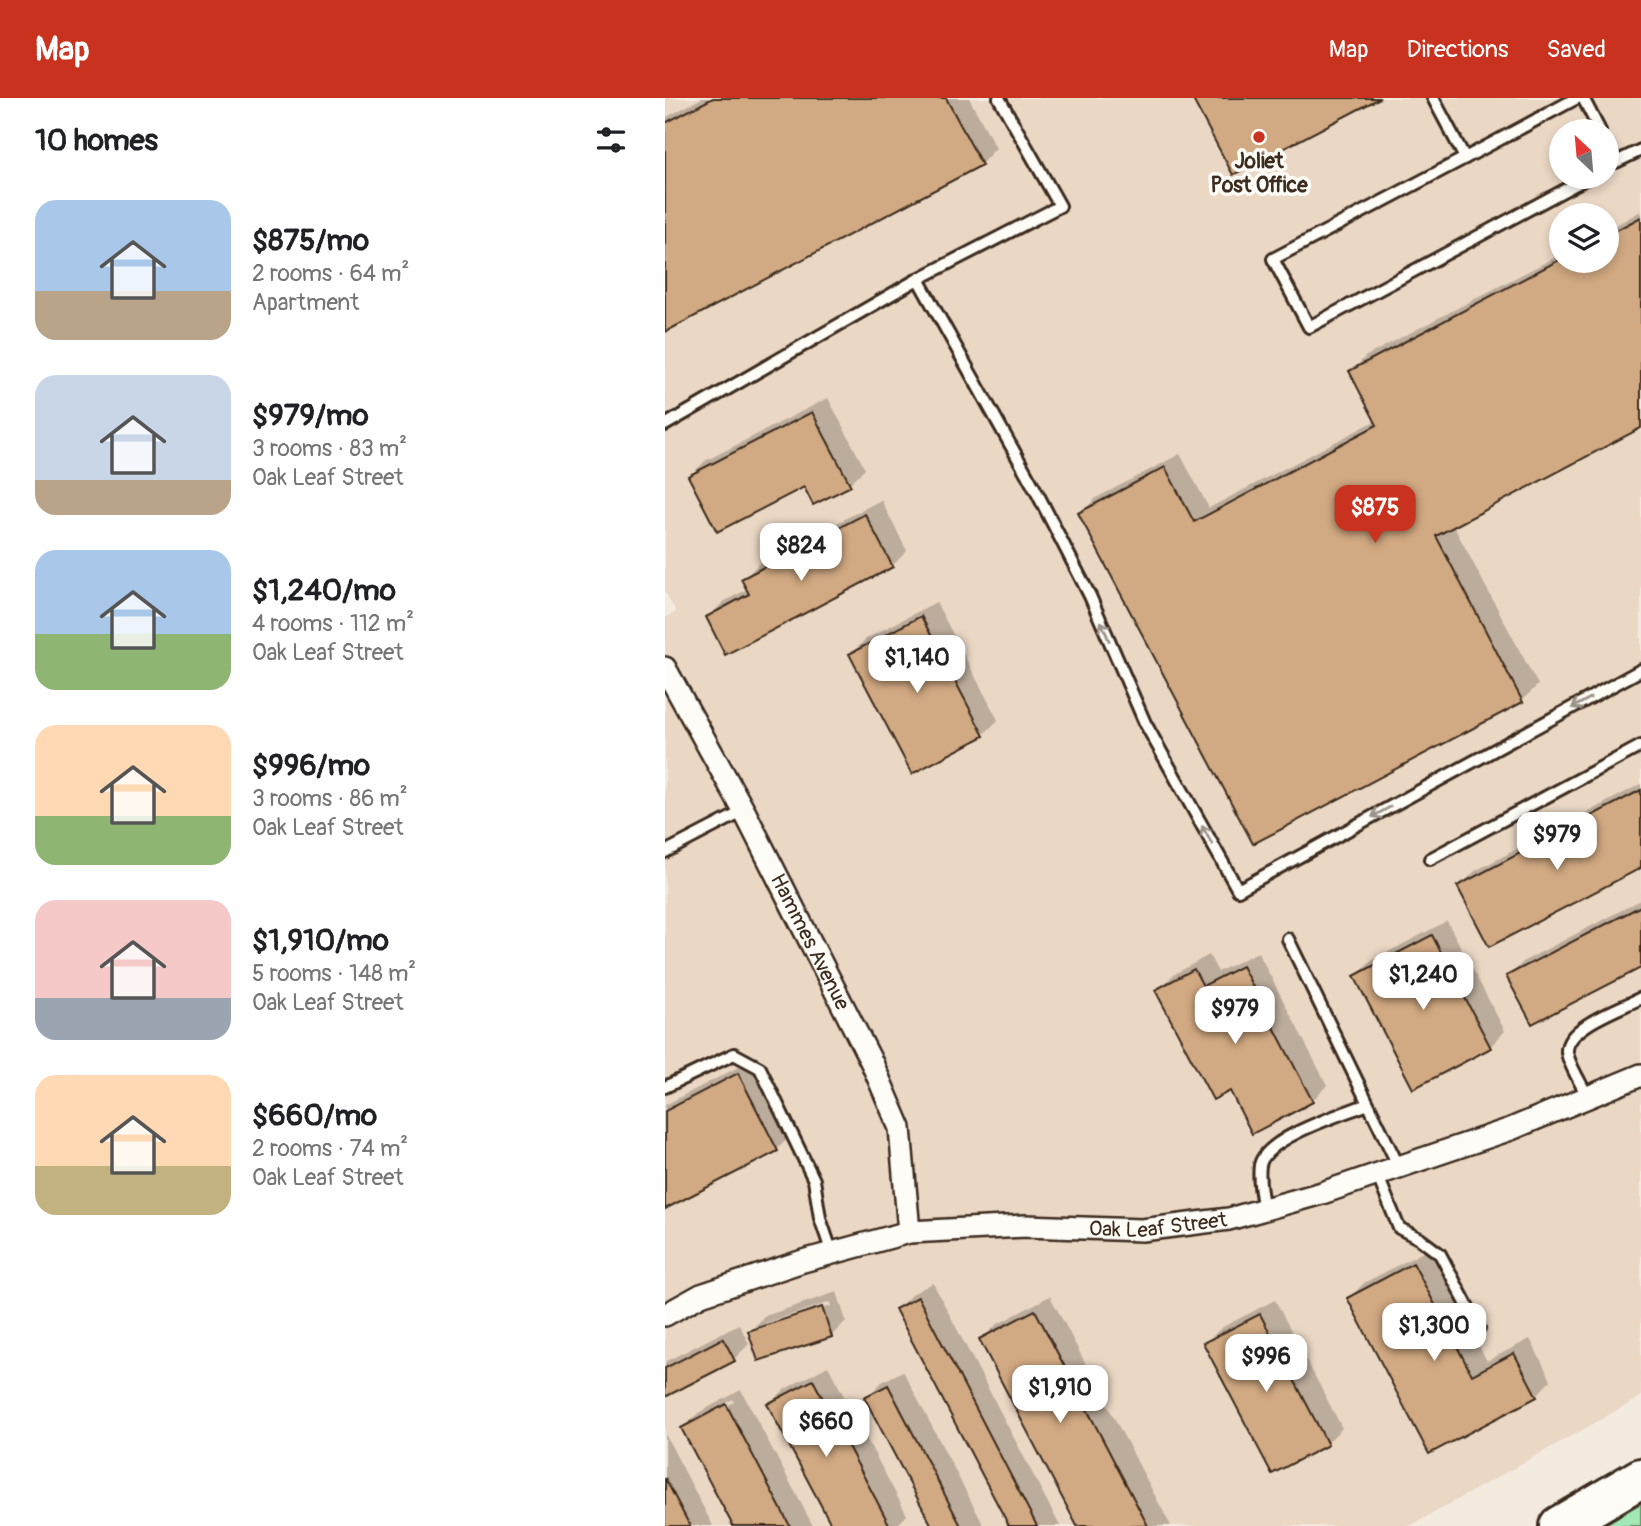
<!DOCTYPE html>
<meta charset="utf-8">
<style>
body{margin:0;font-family:Pangolin,sans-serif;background:#f6f6f6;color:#202124;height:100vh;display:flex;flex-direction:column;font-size:26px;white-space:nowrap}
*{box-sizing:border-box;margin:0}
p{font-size:23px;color:#757577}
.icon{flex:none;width:38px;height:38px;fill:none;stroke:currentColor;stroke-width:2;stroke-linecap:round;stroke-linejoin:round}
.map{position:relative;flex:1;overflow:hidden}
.sheet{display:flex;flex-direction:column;background:#fff;width:665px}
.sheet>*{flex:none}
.needle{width:46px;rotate:334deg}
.controls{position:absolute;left:884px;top:21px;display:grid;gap:14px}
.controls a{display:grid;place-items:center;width:70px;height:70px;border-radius:50%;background:#fff;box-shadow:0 4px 10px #0003;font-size:35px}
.price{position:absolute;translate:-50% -60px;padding:0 16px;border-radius:14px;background:#fff;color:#222;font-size:23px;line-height:46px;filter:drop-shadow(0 2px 4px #0008)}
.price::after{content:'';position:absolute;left:50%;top:42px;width:21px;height:16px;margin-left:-10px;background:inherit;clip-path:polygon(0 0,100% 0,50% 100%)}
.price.active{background:#c8321e;color:#fff}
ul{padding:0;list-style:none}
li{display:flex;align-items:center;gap:21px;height:175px;padding:0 35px}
li span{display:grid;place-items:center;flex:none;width:196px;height:140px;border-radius:21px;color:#555}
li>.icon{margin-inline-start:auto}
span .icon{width:84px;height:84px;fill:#fffc;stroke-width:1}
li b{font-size:30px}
h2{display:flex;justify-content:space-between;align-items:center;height:84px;padding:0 35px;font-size:30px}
header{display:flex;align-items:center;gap:42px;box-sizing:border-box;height:98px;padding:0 35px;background:#c8321e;color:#fff}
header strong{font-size:33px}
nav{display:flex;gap:38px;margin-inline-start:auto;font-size:24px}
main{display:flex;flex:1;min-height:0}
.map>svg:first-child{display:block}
.built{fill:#ead7c4;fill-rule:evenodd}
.green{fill:#a1e8b5;stroke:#6e896a;stroke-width:2}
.shadow{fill:#0003;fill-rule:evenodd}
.building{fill:#d1a982;stroke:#3b2a1e;stroke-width:2}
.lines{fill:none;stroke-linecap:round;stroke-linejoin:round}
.lane-casing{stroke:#3b2a1e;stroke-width:16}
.street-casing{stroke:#3b2a1e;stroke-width:26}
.highway-casing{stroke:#3b2a1e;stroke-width:44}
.lane{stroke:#fdfcf7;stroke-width:10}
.street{stroke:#fdfcf7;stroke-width:21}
.highway{stroke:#fdfcf7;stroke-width:38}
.oneway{stroke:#9c938a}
.poi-dot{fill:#c8321e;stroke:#fdfcf7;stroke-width:2.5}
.labels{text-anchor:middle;stroke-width:7;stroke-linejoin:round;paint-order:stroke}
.poi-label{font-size:21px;font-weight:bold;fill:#3b2a1e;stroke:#fdfcf7}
.street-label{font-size:21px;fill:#3b2a1e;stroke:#fdfcf7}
</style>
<header>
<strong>Map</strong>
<nav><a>Map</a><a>Directions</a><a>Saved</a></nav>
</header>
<main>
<section class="sheet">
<h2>10 homes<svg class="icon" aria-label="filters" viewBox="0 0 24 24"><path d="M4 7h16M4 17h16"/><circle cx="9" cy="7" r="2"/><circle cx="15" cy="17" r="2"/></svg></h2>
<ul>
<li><span style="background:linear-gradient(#a9c7e8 65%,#b9a48a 0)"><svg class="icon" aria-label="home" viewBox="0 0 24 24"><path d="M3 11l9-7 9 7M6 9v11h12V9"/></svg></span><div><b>$875/mo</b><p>2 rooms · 64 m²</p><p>Apartment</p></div></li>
<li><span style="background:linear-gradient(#c9d6e8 75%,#b9a48a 0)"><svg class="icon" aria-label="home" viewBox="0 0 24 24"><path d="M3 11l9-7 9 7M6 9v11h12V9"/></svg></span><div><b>$979/mo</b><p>3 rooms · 83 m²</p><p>Oak Leaf Street</p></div></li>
<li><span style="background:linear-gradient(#a9c7e8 60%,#8fb573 0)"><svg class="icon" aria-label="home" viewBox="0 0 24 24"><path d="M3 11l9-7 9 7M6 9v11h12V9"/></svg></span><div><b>$1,240/mo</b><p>4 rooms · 112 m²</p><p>Oak Leaf Street</p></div></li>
<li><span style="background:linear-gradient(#ffd9b3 65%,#8fb573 0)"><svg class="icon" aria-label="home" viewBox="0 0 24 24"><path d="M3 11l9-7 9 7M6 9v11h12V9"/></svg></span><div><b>$996/mo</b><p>3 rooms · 86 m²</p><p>Oak Leaf Street</p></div></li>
<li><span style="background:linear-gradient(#f6c9c9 70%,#9aa5b1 0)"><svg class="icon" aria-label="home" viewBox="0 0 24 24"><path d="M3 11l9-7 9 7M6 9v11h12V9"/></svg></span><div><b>$1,910/mo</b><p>5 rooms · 148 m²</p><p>Oak Leaf Street</p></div></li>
<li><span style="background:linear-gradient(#ffd9b3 65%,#c2b280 0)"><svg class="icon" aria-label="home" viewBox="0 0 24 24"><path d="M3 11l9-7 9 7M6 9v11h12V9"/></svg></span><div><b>$660/mo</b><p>2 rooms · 74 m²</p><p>Oak Leaf Street</p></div></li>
</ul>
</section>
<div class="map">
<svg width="976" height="1428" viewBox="0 0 976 1428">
<rect width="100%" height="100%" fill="#f4ebe0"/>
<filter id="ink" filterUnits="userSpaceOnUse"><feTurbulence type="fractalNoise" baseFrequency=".0143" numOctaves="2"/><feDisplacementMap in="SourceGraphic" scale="14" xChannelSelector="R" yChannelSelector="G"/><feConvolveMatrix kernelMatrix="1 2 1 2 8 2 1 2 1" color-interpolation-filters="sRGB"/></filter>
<g filter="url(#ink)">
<path class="built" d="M0,0H976V1299L745,1428H0V520L11,514L0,494ZM896,33H942V79H896ZM896,117H942V163H896Z"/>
<polygon class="green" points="976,1405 976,1428 937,1428"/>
<g class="shadow">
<polygon points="37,0 304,0 331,50 316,66 0,232 0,20"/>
<polygon points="976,113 976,328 788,427 873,587 857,602 588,744 415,416 431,400 515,356 544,410 712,322 686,274 701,258 896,156 896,163 942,163 942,132"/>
<polygon points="163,300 200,371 184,386 139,386 25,378 40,363"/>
<polygon points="216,402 242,453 227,468 43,520 58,504 83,491 78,482 93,466"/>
<polygon points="271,504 333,622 318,637 186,556 201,541"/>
<polygon points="976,686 976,768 794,789 810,773"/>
<polygon points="976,802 976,868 844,878 859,863"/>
<polygon points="782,823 840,933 825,949 691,878 706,863"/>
<polygon points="593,854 662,987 647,1003 565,991 493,892 508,877 544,857 553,874"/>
<polygon points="89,961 128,1036 112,1051 1,1109 0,1007"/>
<polygon points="764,1151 822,1263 865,1241 886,1282 871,1298 765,1353 684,1200 699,1185"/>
<polygon points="268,1185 395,1428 346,1428 232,1211 247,1196"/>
<path d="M172,1194L181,1223L166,1238L85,1233L100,1218ZM165,1204L166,1208L101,1229V1225Z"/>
<polygon points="385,1198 506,1428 414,1428 316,1242 331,1227"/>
<polygon points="610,1202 677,1330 662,1345 608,1374 540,1246 556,1230"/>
<polygon points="74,1226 84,1246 69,1261 0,1297 0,1264"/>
<polygon points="163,1268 242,1417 231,1428 169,1428 104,1306 120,1291"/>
<polygon points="238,1273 319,1428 269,1428 202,1299 217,1284"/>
<path d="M76,1292L148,1428H70L18,1330L33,1315ZM68,1301L69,1304L34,1323V1319Z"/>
<polygon points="0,1336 48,1428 0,1428"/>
</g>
<g class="building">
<polygon points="48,0 281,0 317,67 0,234 0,25"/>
<polygon points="527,0 715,0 568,77"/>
<polygon points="976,119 976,330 771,438 858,604 588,746 413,415 500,369 529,424 712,327 684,273 896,161 942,163 942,137"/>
<polygon points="147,314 186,388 148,407 139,389 52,434 23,378"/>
<polygon points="200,416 228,469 60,557 41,519 84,496 76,481"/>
<polygon points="256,518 319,638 247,676 184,556"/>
<polygon points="976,692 976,770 824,849 792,788"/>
<polygon points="976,808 976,870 867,926 841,878"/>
<polygon points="767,837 826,950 748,991 689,878"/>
<polygon points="577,868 648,1004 587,1036 565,993 548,1002 490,892 529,871 538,888"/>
<polygon points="73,975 113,1053 0,1111 0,1013"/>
<polygon points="748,1165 807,1277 849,1255 872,1299 764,1356 682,1200"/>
<polygon points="253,1199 372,1428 344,1428 230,1211"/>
<polygon points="157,1209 167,1239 93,1263 83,1233"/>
<polygon points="370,1212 483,1428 412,1428 314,1241"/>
<polygon points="595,1216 663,1347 607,1376 538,1245"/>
<polygon points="58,1240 70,1263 0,1299 0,1270"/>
<polygon points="148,1282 225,1428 167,1428 102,1306"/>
<polygon points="223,1287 296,1428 267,1428 199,1299"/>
<polygon points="61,1306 125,1428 68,1428 16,1330"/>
<polygon points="0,1380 25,1428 0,1428"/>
</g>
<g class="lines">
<g class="lane-casing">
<g id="lane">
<polyline points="768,0 800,60 912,0"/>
<polyline points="918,0 935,33"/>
<polyline points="942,46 951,64 976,52"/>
<polyline points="800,60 608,161 644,229 924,79"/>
<polyline points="253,181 370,391 425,498 480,625 573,792 976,572"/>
<polyline points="0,327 253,181 395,108 334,0"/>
<polyline points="0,754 79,713"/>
<polyline points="765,761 976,648"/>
<polyline points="623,841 734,1069"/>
<polyline points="0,989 69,956 95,970 149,1082 155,1120 167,1155"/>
<path d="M923,1000C918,988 903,966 902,954C900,929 957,910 976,900"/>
<polyline points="712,1076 734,1130 755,1141 775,1156 814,1230"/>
<path d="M599,1111C596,1097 593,1082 595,1067C601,1039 678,1016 703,1006"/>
</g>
</g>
<g class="street-casing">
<g id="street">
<path id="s1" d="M0,570L79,713L207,965L235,1030L244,1134"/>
<path id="s2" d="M0,1217L36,1197L138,1163L244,1134L360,1128L477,1132L564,1121L657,1095L846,1031L976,977"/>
</g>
</g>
<g class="highway-casing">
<polyline id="highway" points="894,1428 976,1380"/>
</g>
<use href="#lane" class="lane"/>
<use href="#street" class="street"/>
<use href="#highway" class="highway"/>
</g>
<defs><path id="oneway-shaft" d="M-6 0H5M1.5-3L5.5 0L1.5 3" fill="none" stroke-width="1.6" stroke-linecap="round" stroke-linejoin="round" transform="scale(1.75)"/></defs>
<g class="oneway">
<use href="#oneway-shaft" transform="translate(440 533) rotate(-113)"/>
<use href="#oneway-shaft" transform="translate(916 605) rotate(151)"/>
<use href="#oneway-shaft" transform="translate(716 714) rotate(151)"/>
<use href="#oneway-shaft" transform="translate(542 737) rotate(-119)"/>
</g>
</g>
<circle class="poi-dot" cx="594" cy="39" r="7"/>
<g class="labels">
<g class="poi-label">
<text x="594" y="70">Joliet<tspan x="594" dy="24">Post Office</tspan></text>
</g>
<g class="street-label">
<text dy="7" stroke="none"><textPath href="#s1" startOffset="310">Hammes Avenue</textPath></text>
<text dy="7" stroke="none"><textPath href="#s2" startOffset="508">Oak Leaf Street</textPath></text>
</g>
</g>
</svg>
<div class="controls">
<a><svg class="needle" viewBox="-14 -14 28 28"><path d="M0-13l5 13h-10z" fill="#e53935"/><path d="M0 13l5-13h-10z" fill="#757577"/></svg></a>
<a><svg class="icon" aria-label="layers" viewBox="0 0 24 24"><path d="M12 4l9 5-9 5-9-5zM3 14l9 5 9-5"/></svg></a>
</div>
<b class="price active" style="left:710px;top:447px">$875</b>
<b class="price" style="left:136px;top:485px">$824</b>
<b class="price" style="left:252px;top:597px">$1,140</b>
<b class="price" style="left:892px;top:774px">$979</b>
<b class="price" style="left:758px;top:914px">$1,240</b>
<b class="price" style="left:570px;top:948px">$979</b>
<b class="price" style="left:769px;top:1265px">$1,300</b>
<b class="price" style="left:601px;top:1296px">$996</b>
<b class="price" style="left:395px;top:1327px">$1,910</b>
<b class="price" style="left:161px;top:1361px">$660</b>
</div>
</main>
